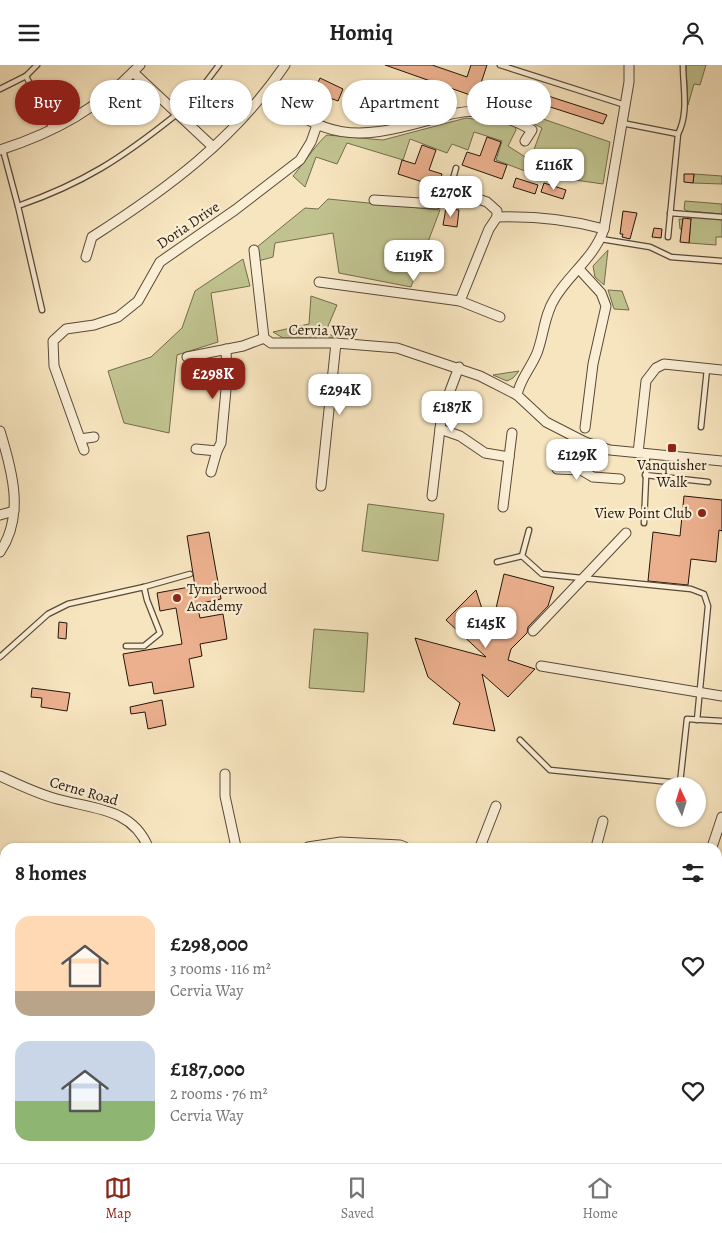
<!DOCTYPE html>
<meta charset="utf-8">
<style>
body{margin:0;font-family:Alegreya,serif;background:#f6f6f6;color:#222;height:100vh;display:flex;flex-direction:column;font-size:19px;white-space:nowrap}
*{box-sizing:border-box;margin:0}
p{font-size:16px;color:#767676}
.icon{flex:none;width:28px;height:28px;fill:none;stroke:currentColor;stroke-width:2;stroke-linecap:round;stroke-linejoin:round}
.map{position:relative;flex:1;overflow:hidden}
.panel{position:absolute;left:0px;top:778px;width:722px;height:321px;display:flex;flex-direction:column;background:#fff;border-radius:15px 15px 0 0;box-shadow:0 1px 4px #0004}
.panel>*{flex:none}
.top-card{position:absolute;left:15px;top:15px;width:692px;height:45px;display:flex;gap:10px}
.needle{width:32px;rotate:356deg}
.controls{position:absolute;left:656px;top:712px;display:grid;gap:10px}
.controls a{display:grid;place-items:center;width:50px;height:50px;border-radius:50%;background:#fff;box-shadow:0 1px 4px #0004;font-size:25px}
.price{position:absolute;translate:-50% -42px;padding:0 11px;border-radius:10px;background:#fff;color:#222;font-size:16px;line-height:32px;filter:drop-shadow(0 1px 2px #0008)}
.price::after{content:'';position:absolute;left:50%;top:30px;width:15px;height:11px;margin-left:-8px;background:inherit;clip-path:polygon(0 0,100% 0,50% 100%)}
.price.on{background:#8f2418;color:#fff}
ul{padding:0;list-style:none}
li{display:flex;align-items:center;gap:15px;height:125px;padding:0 15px}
li span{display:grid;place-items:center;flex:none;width:140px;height:100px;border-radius:15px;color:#555}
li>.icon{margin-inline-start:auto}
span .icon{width:60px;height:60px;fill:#fffc;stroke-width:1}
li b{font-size:21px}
h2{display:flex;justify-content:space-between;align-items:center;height:60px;padding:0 15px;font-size:21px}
.chip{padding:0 18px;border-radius:22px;background:#fff;box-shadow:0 1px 4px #0004;font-size:18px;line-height:45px}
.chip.on{background:#8f2418;color:#fff}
header{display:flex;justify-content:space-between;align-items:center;height:65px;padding:0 15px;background:#fff;font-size:22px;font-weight:700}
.dock{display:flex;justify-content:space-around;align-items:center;height:70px;border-top:1px solid #e0e0e0;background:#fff;font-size:14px;color:#767676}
.dock a{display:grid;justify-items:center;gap:2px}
.dock .on{color:#8f2418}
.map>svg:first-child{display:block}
.green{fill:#c0c38f;stroke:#726c4e}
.building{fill:#ecb08e;stroke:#24160c}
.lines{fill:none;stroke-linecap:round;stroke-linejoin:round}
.lane-casing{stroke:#594a39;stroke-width:7}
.street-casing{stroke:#594a39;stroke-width:11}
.lane{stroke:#faeed5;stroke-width:4.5}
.street{stroke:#faeed5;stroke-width:9}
.poi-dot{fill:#8f2418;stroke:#faeed5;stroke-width:2}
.labels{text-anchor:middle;stroke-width:4.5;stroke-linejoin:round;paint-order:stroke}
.street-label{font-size:15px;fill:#24160c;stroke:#faeed5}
.poi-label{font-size:15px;fill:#24160c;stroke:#faeed5}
</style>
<header><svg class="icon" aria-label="menu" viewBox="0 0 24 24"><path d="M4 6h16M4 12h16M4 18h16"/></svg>Homiq<svg class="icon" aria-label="person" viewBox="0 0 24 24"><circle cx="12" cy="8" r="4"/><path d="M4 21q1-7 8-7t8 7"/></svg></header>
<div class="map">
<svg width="722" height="1098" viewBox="0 0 722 1098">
<rect width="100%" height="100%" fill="#f7e5bf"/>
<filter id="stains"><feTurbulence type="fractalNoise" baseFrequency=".004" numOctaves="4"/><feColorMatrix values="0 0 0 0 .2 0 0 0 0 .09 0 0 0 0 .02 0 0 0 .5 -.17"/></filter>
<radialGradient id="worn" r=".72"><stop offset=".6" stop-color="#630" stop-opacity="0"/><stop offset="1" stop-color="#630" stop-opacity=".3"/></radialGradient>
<g class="green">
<polygon points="686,0 706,0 700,20 694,19 688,40"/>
<path d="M517,45L610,77L603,119L533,109L496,95L502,76L474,67L468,85L452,79L447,88L410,74L403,95L347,78L337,99L316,92L305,122L293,111C300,103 321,73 327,70L383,75L466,53L497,57L515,61L516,65L508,81L530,95L542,63L510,47Z"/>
<polygon points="694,109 722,111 722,119 693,118"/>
<polygon points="328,134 440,145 411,222 339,208 333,168 275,178 273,192 258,196 257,182 305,143 318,144"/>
<polygon points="685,136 722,139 722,149 687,146 684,144"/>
<polygon points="692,151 722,153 722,172 716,172 716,180 689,178 690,166 680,164 679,154 691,155"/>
<polygon points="608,185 604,220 595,212 593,201"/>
<polygon points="243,194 250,221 211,228 218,277 177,290 169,368 124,358 108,306 151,292 182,263 195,226"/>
<polygon points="608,225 622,226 629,245 614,244"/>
<polygon points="311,231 337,240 326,266 335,273 283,273 273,267 309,259"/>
<polygon points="203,296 211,299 216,309 195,306 185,302"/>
<polygon points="519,306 513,313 507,316 493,310"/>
<polygon points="368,439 444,449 438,496 362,486"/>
<polygon points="314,564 368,568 364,627 309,623"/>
<polygon points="722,957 722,1080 718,1069 718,960"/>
<polygon points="575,1094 604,1094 606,1098 577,1098"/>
</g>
<g class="building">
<polygon points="385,0 432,0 467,12 471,0 487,0 481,18 494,23 490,37"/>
<polygon points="320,13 343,24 338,36 314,27"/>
<polygon points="514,20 607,50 603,59 510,29"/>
<polygon points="487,72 501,77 494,96 507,100 502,114 462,100 467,87 480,91"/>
<polygon points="422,80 436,85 429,105 442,109 438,122 398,109 402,95 415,99"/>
<polygon points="684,109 694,109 693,118 684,117"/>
<polygon points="516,113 538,120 535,129 513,122"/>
<polygon points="544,118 566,125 563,134 541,127"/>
<polygon points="446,143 459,145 457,162 443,160"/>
<polygon points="623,146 637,148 630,174 622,172 623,169 620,169"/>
<polygon points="683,153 691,154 689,178 680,177"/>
<polygon points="654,163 662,164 661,173 652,172"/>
<polygon points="684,431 722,435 722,466 719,465 716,497 691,494 688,520 648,516 653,467 680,471"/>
<polygon points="209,467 221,534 197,539 200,553 223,549 227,574 200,579 202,591 189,594 194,622 154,629 152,617 129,621 123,589 182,579 176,543 160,546 157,528 195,521 187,471"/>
<polygon points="504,509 554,522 548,541 528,562 527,568 511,584 508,595 535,604 508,632 482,609 495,666 453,659 460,638 428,612 415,573 486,592 446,555 476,525 490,569"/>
<polygon points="59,557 67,558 66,574 58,573"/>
<polygon points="32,623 70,628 67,646 41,642 42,633 31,632"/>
<polygon points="162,635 166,660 148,664 145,647 131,649 130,642"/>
</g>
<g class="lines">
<g class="lane-casing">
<g id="lane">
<polyline points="500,0 625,40"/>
<polyline points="26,11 52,64"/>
<polyline points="0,24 26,11 37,0"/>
<polyline points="175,46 203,21 219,0"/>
<path d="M622,58L678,69C689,48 683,23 683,0"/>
<polyline points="3,85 18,141"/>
<polyline points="447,135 456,103"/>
<polyline points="670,148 722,152"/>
<polyline points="668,172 678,69"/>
<polyline points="601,174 650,182 671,192 722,196"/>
<path d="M42,245L18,141C84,118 122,93 177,49"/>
<polyline points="701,362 707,304"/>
<polyline points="645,410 708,417"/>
<polyline points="644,458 647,389"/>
<polyline points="522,491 529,465"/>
<polyline points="497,497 522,491 542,509 691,524 704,529 708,541 697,655"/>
<polyline points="126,581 144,581 160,568 147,535 144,522"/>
<polyline points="0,592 48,549 68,539 144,522 190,509"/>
<polyline points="520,675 550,705 680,718 687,654 722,656"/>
</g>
</g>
<g class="street-casing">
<g id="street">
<polyline points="133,7 213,82"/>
<path d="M267,27C326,74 354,76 426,56C444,50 466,44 486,47C502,50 517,57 532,65L525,76"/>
<path d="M0,85C56,67 99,43 140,0"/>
<polyline points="374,135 436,139 447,135 475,133 487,137 497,146 497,152"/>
<polyline points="254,185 264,273"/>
<path d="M86,192L92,172C167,124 234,75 285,0"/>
<polyline points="579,204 601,228 606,241 593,299 585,363"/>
<polyline points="319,217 460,236 500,252"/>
<path d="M460,236L489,164L497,152C532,151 571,155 604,164"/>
<polyline points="187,292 243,281 264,273 271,278 336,278 397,283 480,311 517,330 546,357 585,377 610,385 722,396"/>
<path d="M517,330C520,314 531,303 537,288C544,270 544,250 555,233C570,208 594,193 604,164L629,17V0"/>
<polyline points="440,364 460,371 485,388 509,392"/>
<path d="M0,366C12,405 25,450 0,487"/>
<polyline points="80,374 94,372"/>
<polyline points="585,377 581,405 593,412 620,414"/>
<polyline points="196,384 217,386 221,378 227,314 226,284"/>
<polyline points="84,385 54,301 53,276 66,264 94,260 118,252 138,236 160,197 235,145 300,95 311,77 317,60"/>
<polyline points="638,388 646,316 656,303 664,299 722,305"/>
<polyline points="557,404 581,405"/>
<polyline points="211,407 217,386"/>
<polyline points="321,421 336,278"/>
<polyline points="432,431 442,347 459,302"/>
<polyline points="503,442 512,368"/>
<polyline points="0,450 14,446"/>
<polyline points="533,566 626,468"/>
<polyline points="541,601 722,631"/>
<polyline points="225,709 225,731 236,782"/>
<path d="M0,711C19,720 38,729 57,734C93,744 132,743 148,782"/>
<polyline points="308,782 341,777 400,780 405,782"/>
<polyline points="480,782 496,741"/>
<polyline points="596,782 603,756"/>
<polyline points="712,782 722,752"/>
<polyline points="0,910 5,898"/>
<polyline points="718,1089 722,1098"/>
<polyline points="156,1094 156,1098"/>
<polyline points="448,1094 450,1098"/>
<polyline points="571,1094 573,1098"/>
<polyline points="350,1098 359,1094"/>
</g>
</g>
<use href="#lane" class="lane"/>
<use href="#street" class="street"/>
</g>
<g class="poi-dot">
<rect x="667" y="378" width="10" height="10" rx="2.5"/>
<circle cx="702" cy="448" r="5"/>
<circle cx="177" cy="533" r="5"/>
</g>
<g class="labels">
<g class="street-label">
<text transform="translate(188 160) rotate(-34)" y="5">Doria Drive</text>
<text transform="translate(323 265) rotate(1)" y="5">Cervia Way</text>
<text transform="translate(84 726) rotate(16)" y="5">Cerne Road</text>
</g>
<g class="poi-label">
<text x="672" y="405">Vanquisher<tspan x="672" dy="17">Walk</tspan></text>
<text x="692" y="453" text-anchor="end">View Point Club</text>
<text x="187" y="529" text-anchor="start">Tymberwood<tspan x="187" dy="17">Academy</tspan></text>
</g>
</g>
<rect width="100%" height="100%" filter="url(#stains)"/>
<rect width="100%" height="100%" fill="url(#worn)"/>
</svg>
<div class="controls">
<a><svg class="needle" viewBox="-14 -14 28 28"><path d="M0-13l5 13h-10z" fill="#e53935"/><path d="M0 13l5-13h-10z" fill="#767676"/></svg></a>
</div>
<b class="price" style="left:554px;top:126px">£116K</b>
<b class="price" style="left:451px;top:153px">£270K</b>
<b class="price" style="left:414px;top:217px">£119K</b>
<b class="price on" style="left:213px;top:335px">£298K</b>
<b class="price" style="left:340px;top:351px">£294K</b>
<b class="price" style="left:452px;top:368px">£187K</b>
<b class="price" style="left:577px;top:416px">£129K</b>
<b class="price" style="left:486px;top:584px">£145K</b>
<div class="top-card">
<a class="chip on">Buy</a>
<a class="chip">Rent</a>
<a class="chip">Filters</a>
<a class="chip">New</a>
<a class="chip">Apartment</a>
<a class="chip">House</a>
</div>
<section class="panel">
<h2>8 homes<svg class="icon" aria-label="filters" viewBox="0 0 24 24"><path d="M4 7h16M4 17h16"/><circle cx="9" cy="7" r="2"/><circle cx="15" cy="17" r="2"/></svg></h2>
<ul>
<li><span style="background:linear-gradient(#ffd9b3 75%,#b9a48a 0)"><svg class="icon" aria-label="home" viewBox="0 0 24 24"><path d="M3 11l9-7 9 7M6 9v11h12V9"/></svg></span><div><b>£298,000</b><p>3 rooms · 116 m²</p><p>Cervia Way</p></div><svg class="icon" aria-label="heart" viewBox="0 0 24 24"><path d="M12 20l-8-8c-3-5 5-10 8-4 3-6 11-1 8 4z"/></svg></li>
<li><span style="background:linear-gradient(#c9d6e8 60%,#8fb573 0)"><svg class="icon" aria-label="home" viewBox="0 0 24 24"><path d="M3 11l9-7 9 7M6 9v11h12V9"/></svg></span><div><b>£187,000</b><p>2 rooms · 76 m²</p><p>Cervia Way</p></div><svg class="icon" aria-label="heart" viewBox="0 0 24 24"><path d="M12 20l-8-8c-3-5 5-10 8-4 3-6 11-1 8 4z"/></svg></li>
</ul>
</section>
</div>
<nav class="dock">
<a class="on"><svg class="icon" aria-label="map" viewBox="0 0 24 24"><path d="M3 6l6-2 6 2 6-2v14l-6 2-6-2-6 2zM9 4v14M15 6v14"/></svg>Map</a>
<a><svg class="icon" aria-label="saved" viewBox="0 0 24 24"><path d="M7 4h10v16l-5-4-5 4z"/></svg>Saved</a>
<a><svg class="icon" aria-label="home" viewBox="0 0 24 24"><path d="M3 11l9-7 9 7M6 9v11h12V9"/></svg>Home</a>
</nav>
